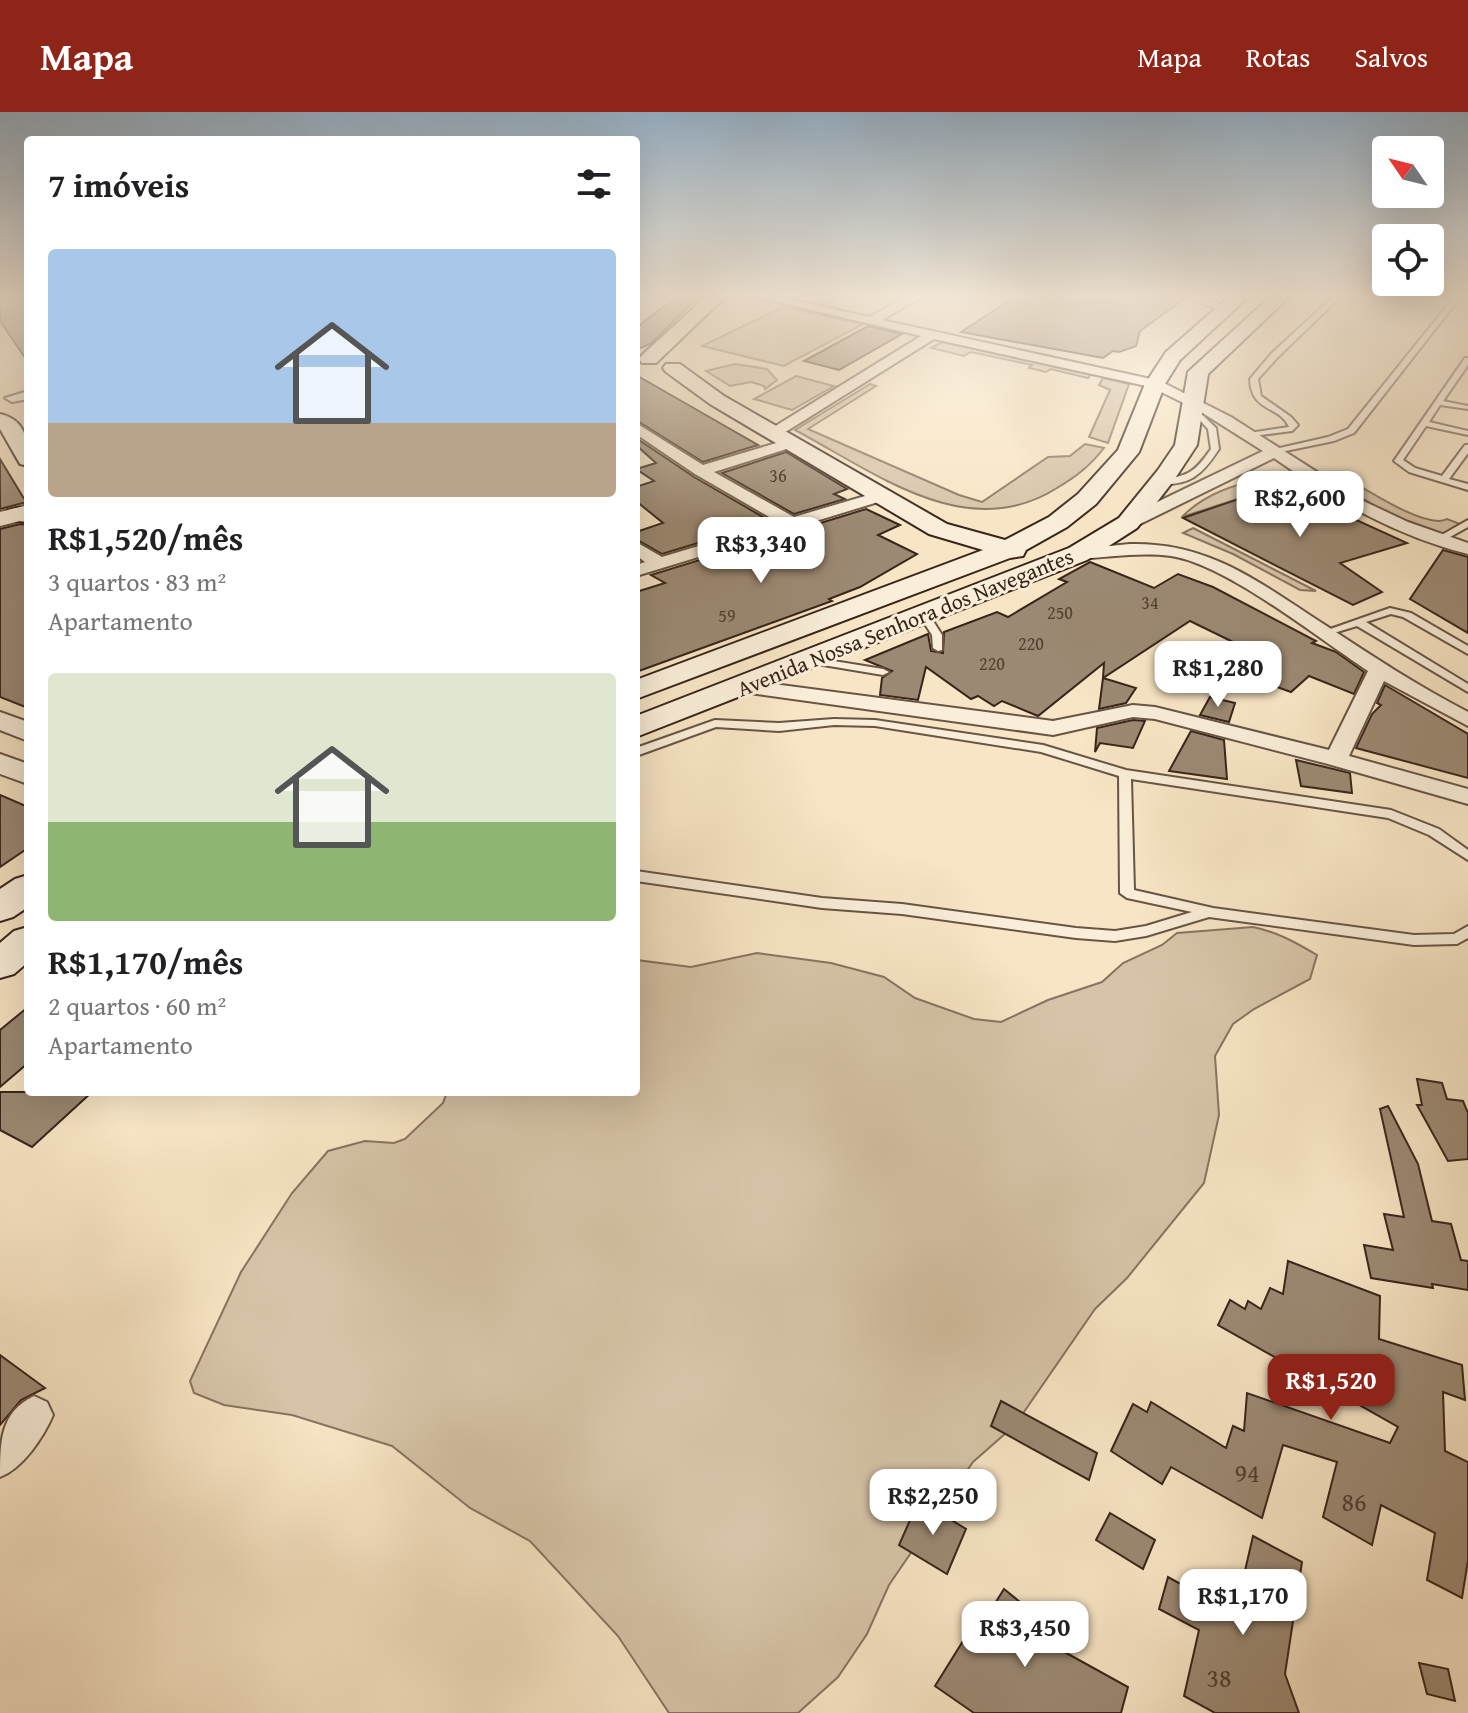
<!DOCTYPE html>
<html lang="pt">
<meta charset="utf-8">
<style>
body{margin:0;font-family:"Gentium Book Plus",serif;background:#f2f2f2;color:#202124;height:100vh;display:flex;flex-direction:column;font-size:30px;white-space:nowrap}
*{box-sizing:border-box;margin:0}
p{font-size:26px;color:#757577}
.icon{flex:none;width:44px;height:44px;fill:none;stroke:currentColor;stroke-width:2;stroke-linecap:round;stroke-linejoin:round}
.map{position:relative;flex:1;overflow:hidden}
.details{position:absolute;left:24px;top:24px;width:616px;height:960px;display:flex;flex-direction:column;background:#fff;border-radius:8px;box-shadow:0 8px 32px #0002}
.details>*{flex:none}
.needle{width:52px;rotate:305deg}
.tools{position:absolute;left:1372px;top:24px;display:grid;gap:16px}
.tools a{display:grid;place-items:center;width:72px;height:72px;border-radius:8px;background:#fff;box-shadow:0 8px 32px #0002;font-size:40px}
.price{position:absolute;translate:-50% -68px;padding:0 18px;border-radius:16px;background:#fff;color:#222;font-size:26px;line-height:52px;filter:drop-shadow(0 2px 4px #0008)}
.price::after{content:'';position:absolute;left:50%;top:48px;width:24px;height:18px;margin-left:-12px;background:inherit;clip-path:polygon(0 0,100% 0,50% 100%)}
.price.active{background:#8f2418;color:#fff}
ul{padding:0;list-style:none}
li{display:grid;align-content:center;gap:16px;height:424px;padding:0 24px}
li span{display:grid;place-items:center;height:248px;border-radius:8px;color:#555}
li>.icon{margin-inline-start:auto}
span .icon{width:144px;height:144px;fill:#fffc;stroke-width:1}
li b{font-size:34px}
h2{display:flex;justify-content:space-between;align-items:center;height:96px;padding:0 24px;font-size:34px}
header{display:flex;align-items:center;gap:48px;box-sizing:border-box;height:112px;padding:0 40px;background:#8f2418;color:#fff}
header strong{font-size:38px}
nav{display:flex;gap:44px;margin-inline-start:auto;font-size:28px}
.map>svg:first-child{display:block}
.green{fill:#d7c4a8;stroke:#887461;stroke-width:2}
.building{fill:#9c8973;stroke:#38251a;stroke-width:2}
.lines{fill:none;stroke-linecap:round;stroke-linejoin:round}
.service-casing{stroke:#685545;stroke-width:4}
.minor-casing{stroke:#685545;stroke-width:4}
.tertiary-casing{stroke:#685545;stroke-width:4}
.secondary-casing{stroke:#38251a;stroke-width:4}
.service{fill:#faeed9;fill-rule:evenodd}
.minor{fill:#faeed9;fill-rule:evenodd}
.tertiary{fill:#faeed9;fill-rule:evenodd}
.secondary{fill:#faeed9;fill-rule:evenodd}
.labels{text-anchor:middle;stroke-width:6;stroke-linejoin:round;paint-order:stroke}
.far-number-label{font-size:18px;fill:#513e30}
.far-street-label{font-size:22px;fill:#38251a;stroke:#faeed9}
.near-number-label{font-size:26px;fill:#513e30}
</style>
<header>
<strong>Mapa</strong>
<nav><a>Mapa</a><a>Rotas</a><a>Salvos</a></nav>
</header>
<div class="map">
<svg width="1468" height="1601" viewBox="0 0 1468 1601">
<rect width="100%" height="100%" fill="#f8e5c5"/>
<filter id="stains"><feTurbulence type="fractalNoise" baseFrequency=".0025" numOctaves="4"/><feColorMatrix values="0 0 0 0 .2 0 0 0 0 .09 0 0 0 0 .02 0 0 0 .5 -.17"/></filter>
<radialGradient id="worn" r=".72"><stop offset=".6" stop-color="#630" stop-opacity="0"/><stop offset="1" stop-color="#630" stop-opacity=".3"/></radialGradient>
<g class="green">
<polygon points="783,195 863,212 784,254 702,234"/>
<polygon points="942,230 1091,262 1088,266 1051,257 1046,260 1029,256 1032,253 971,240 964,244 931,236"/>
<polygon points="735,252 767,257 777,268 765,277 764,274 751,270 730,274 706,259"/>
<polygon points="796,264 834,274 792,298 754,287"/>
<polygon points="1103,266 1129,272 1108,331 1089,325 1110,278 1099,273"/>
<path d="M870,272L876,274L808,317L959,383L982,390L1048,345L1070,344L1085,332L1104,336C1090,354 1077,364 1057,376C967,433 876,361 795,318Z"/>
<path d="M1266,365H1283L1297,373L1295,378L1284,382L1271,376L1182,405C1205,381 1235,373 1266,365Z"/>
<path d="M1348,367C1367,378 1428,418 1447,407L1463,413L1442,423L1386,401L1343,374Z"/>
<polygon points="1193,416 1316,479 1300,478 1233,442 1183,421"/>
<path d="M1253,815C1277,820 1295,830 1317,843L1310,867L1254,897L1233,912L1215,944L1219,1003L1204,1071L1127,1166L1095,1197L1015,1313L973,1350L889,1473L867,1522L838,1565L798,1601H669L618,1524L530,1429L470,1396L392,1334L292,1303L224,1293L194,1281L190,1269L241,1160L292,1081L328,1039L365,1029L394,1031L405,1027L443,991L447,980H636V848L691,855L757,841L831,851L884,865L915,886L974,907L1001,910L1048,888L1102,870L1123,851L1162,833L1177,821Z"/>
</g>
<g class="building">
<polygon points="0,184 28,184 28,250 0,209"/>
<polygon points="677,184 700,184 650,232 636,238 636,216"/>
<polygon points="1017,184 1179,184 1183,188 1140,219 1136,234 1119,240 1113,239 1103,246 961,220"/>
<polygon points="868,214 902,222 839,258 804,249"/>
<polygon points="636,263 725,314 758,333 703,350 636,308"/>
<polygon points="636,326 694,365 770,409 662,442 636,427 636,420 663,411 636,389 636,375 654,369 636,357 656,351 636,333"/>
<polygon points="786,340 847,377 834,382 845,387 794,402 722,361"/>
<polygon points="0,347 23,385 27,390 0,397"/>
<polygon points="1268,377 1297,390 1308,386 1407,431 1340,451 1382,480 1353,493 1183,406"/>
<polygon points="866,397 900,413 878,423 917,442 860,475 829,487 832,489 636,560 636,480 665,471 651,463"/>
<polygon points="20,412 28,413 28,596 0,585 0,417"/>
<polygon points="1443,438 1468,445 1468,521 1410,487"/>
<polygon points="1090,450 1154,476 1178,462 1213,475 1316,529 1312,531 1336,540 1364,560 1354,582 1309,564 1291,580 1260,569 1268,547 1190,509 1103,566 1104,551 1038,604 1002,589 994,594 978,584 971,587 926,555 918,588 880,583 882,566 892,559 865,548 928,522 931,539 943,541 944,520 997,500 1008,505 1067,470 1059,467"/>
<polygon points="1103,566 1136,576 1126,591 1099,597"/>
<polygon points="1385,573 1468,622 1468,666 1356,636 1372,602 1381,593 1377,591"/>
<polygon points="1210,585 1235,591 1229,610 1200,603"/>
<polygon points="1133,608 1145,609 1133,636 1100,631 1095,640 1097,616"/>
<polygon points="1191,619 1224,628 1227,667 1169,659"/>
<polygon points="1296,648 1350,661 1352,681 1301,674"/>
<polygon points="0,683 28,695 28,736 0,755"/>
<polygon points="28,895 28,951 0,975 0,918"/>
<polygon points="1417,967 1442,971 1447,987 1463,989 1468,1001 1468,1047 1448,1049 1417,993 1422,993"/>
<polygon points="0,980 92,980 32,1035 0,1018"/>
<polygon points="1388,994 1418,1052 1432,1109 1451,1112 1461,1148 1468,1149 1468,1178 1432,1172 1433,1176 1371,1166 1364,1133 1393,1138 1384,1102 1404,1105 1380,997"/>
<polygon points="1288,1149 1380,1184 1379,1227 1462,1253 1465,1288 1443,1280 1445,1339 1468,1350 1468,1448 1462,1486 1427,1468 1435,1421 1381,1393 1372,1433 1323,1405 1337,1350 1283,1333 1262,1406 1171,1355 1162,1372 1111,1339 1133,1292 1147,1300 1151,1290 1226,1336 1233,1314 1244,1319 1247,1281 1390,1331 1398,1315 1218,1213 1230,1188 1245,1197 1248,1189 1261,1197 1270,1176 1283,1182"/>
<polygon points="0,1243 45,1276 21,1288 0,1313"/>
<polygon points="1001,1289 1097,1341 1089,1368 991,1314"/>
<polygon points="919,1388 966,1417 947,1462 899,1433"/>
<polygon points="1110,1401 1155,1428 1143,1457 1096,1428"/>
<polygon points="1253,1424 1302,1450 1285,1562 1299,1601 1215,1601 1184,1584 1199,1518 1159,1497 1168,1465 1235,1502"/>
<polygon points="1004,1477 1057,1520 1050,1532 1128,1575 1121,1601 974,1601 935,1574 973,1513 979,1517"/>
<polygon points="1419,1551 1448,1557 1455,1589 1427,1582"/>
</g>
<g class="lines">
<g class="service-casing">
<g id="service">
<path d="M1334,184H1341L1278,245L1258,267L1261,284L1291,305L1298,313L1292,319L1246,325L1245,323L1249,321L1289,315C1280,293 1251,301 1250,267L1272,241Z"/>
<polygon points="1455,184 1461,184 1354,321 1334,329 1271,342 1271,338 1328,325 1348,317"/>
<polygon points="1465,246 1468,246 1468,253 1443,289 1468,294 1468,297 1440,293 1429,310 1468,319 1468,323 1426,314 1403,348 1415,356 1442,364 1465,333 1468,333 1468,341 1449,367 1468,372 1468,378 1409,360 1394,349"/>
<path d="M1192,293L1216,316L1219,337C1202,363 1190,374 1157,372V368C1187,364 1193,363 1211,337L1208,317L1188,295Z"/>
<polygon points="1468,408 1468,415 1441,430 1433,428"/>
<polygon points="1390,496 1411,501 1468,534 1468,542 1403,505 1391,502 1366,510 1468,572 1468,580 1357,514 1324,524 1319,521"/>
<polygon points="924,500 928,501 942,523 942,538 938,539 933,536 932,523 919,503"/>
<polygon points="809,545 883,557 889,560 883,563 805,550 804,548"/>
<polygon points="834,607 875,608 1043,633 1126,658 1391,698 1439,717 1468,738 1468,748 1429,723 1388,706 1131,667 1134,778 1213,796 1414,823 1454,822 1468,814 1468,826 1457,832 1414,833 1209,805 1146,824 1115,829 1076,826 902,802 822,796 636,769 636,759 822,786 902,792 1076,816 1115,819 1146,814 1192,800 1127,786 1120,781 1119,664 1041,640 875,614 834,613 779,619 716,615 636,644 636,636 715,608 779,611"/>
</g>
</g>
<g class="minor-casing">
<g id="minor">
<path d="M752,184H775L869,205L908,184H923L882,208L1160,269L1231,305L1359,387L1408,410L1468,431V442C1396,424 1334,388 1274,346L1134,415H1122L1119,411L1122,407L1263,339L1198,298L1151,275L934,227L779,324H769V318L921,224Z"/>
<polygon points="1182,184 1200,184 1231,196 1225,200"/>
<polygon points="28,279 28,287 12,290 5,286"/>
<polygon points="636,311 703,353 786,328 796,328 796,334 714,360 794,405 882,379 890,384 888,387 636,464 636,453 645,450 636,443 636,430 662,445 778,410 695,362 636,322"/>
<path d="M1130,432C1211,430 1261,472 1325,513C1372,544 1418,574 1468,600V614L1384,569L1349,644L1468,677V692L1328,652L1155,607L1133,605L1053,623L743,580L733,574L743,568L1053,609L1133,593L1155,595L1329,638L1368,559C1319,527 1226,452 1171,444C1140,440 1109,445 1078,447L1069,442L1078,437Z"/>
<path d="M34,1284L47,1290L53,1303C43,1326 23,1356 0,1365C0,1330 0,1300 34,1284Z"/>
</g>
</g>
<g class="tertiary-casing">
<g id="tertiary">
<polygon points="28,393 28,407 0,414 0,400"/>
<polygon points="0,600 28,610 28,629 0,618"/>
<polygon points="0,642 28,652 28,672 0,662"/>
</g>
</g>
<g class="secondary-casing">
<g id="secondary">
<polygon points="707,184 726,184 656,251 642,251 639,247 642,243"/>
<polygon points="1230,184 1249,184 1180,248 1165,272 1139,340 1096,392 1067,415 1026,438 1023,444 1010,446 636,587 636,568 983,438 929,422 710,292 666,260 663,256 666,252 680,252 724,284 947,412 1005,428 1049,405 1078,382 1118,338 1145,272 1166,240"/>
<polygon points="1271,184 1290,184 1208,262 1197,333 1174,368 1137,416 1087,448 636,625 636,604 1069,436 1119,406 1158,358 1175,333 1188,260"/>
<path d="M0,302C27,308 28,330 28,354L20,352L0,317Z"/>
<polygon points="17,396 28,396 28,410 8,408 5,403 8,398"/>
<polygon points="28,763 28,795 13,805 0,809 0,777 15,767"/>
<polygon points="28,815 28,850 14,862 0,866 0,831 14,819"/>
</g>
</g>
<use href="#service" class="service"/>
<use href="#minor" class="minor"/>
<use href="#tertiary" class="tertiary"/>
<use href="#secondary" class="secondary"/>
</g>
<linearGradient id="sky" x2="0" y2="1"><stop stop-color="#94aec3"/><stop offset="0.45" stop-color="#fcf3e5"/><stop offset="1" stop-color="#fcf3e5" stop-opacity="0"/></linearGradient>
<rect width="1468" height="408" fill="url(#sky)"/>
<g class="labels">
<g class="far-number-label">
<text x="778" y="370">36</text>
<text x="1150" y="497">34</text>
<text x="1060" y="507">250</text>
<text x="727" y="510">59</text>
<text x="1031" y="538">220</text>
<text x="992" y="558">220</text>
</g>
<g class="far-street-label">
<text transform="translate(905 510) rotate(-22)" y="8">Avenida Nossa Senhora dos Navegantes</text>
</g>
<g class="near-number-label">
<text x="1247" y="1370">94</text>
<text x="1354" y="1399">86</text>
<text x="1219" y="1575">38</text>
</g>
</g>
<rect width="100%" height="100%" filter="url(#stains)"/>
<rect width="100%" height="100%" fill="url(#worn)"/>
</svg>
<div class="tools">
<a><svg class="needle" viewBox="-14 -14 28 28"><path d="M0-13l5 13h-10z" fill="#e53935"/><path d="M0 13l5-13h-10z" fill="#757577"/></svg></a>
<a><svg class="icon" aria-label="locate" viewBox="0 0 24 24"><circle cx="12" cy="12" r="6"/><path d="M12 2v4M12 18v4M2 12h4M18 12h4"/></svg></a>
</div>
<b class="price" style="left:1300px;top:427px">R$2,600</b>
<b class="price" style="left:761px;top:473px">R$3,340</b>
<b class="price" style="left:1218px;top:597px">R$1,280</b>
<b class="price active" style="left:1331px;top:1310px">R$1,520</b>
<b class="price" style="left:933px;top:1425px">R$2,250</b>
<b class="price" style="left:1243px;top:1525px">R$1,170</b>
<b class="price" style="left:1025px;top:1557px">R$3,450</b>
<section class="details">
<h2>7 imóveis<svg class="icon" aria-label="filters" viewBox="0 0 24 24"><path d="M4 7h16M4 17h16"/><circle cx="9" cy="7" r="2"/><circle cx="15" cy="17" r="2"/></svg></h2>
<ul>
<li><span style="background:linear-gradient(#a9c7e8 70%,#b9a48a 0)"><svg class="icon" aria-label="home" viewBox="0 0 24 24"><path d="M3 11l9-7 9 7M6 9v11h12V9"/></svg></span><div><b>R$1,520/mês</b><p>3 quartos · 83 m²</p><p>Apartamento</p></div></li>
<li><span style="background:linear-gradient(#dfe7d0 60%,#8fb573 0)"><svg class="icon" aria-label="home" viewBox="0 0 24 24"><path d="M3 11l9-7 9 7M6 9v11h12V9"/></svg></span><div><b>R$1,170/mês</b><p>2 quartos · 60 m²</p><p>Apartamento</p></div></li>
</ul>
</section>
</div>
